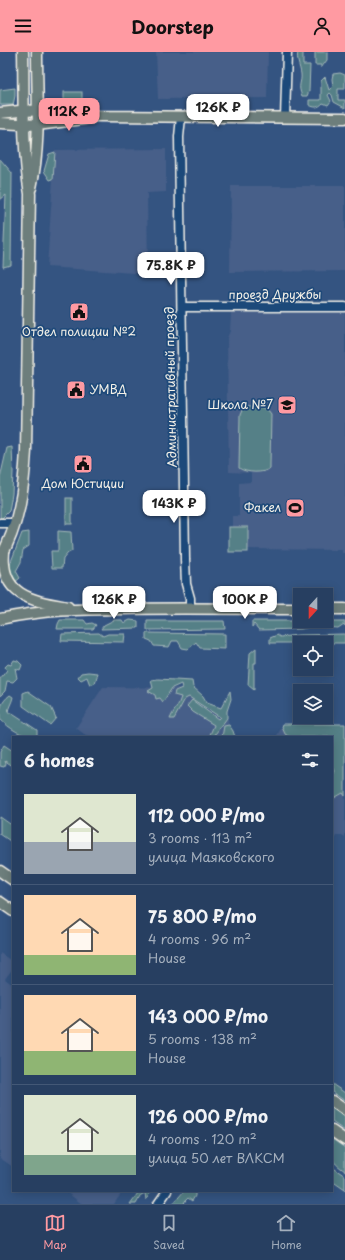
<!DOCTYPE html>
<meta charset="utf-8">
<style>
body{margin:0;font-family:"Playpen Sans",sans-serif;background:#2f4667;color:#f1f3f6;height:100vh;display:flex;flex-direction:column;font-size:15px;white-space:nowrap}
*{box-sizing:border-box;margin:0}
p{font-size:13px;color:#a4afbd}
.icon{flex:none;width:22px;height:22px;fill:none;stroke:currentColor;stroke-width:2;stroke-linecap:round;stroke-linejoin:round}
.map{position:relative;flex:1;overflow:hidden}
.panel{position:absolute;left:12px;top:684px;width:321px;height:456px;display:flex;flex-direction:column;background:#273f61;border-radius:0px;box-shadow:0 2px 10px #0003,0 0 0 1px #435876}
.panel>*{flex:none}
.needle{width:26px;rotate:201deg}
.tools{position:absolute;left:293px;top:536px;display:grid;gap:8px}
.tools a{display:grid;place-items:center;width:40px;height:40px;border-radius:0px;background:#273f61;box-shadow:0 2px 10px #0003,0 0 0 1px #435876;font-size:20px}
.price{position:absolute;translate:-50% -34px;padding:0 9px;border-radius:8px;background:#fff;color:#222;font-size:13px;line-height:26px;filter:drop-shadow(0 1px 2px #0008)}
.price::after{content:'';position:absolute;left:50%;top:24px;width:12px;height:9px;margin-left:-6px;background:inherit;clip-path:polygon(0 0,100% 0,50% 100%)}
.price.selected{background:#ff9aa2;color:#111}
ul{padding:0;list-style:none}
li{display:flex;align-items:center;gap:12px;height:100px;padding:0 12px}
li+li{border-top:1px solid #435876}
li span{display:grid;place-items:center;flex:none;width:112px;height:80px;border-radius:0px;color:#555}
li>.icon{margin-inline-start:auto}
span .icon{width:48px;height:48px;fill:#fffc;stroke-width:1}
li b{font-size:17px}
h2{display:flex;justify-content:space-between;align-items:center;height:48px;padding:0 12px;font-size:17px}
header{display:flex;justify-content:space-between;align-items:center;height:52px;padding:0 12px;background:#ff9aa2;color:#111;font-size:18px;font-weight:700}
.dock{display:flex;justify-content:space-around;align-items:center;height:56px;border-top:1px solid #435876;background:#273f61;font-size:11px;color:#a4afbd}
.dock a{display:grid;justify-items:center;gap:2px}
.dock .selected{color:#ff9aa2}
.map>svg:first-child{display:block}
.built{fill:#475f89}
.green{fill:#548087;stroke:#a4b8b8}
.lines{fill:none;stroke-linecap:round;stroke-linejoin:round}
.minor-casing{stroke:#f4f1e8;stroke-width:11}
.major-casing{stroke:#f4f1e8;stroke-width:13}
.minor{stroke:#1f4a7a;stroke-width:8}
.major{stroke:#6d7e7c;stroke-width:10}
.labels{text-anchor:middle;stroke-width:3.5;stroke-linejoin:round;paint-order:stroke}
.street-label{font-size:12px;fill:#f4f1e8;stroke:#1f4a7a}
.poi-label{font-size:12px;fill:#f4f1e8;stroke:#1f4a7a}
</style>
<header><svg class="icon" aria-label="menu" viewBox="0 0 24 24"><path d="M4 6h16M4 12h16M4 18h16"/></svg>Doorstep<svg class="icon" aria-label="person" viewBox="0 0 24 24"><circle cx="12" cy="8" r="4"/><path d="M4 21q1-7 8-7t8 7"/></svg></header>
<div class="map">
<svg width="345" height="1152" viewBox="0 0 345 1152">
<rect width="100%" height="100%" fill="#345481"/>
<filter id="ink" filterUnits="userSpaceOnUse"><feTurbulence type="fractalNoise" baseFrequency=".025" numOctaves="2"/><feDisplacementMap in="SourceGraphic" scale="8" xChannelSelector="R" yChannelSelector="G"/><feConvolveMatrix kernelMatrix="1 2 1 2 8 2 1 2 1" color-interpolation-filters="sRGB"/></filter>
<g filter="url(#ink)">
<g class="built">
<polygon points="156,0 268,0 267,46 158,47"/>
<polygon points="166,97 166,140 147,141 148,222 47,215 55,98"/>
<polygon points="231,134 345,134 345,219 230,220"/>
<polygon points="231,261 345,261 345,501 342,501 342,498 248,497 248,475 232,475 232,464 239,464 239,431 251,430 251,421 229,420 227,286 230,279"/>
<polygon points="103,635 182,636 228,667 230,685 88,685 76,676"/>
<polygon points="282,675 345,675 345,786 342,784 337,784 332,791 332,685 276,685"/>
<polygon points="0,901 13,910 13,916 5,927 13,933 13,1115 0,1106"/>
<polygon points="65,1139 123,1139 114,1152 82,1152"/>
</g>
<g class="green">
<path d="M298,0H303V13H310L309,39L307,44H302C297,33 302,31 301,22C300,14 296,8 298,0Z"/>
<polygon points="315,0 327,0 327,8 321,16 321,13 315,13"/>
<path d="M340,21L345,23V37H338V48H345V56L334,50L332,43L330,41L328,43L331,49L328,53L323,51C318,56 315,56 309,53V48H321V29L325,25L329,38L333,34L332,27L333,22Z"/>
<polygon points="15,36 15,44 13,53 0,53 0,38"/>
<rect x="64" y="40" width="18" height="14"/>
<polygon points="55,100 53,127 50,128 44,119 49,102"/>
<polygon points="0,107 12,121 11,213 3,215 6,143 0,148"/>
<path d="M246,355C255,355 266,353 271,362L270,412V416C265,422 245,421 239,416L240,363L243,356Z"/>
<polygon points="12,395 13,420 12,442 9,459 2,466 0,466 0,426 7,396"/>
<rect x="66" y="446" width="6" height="26"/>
<rect x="229" y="475" width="19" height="25"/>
<polygon points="58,479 71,480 72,499 68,501 63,507 62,516 52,516 51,499 58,499"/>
<polygon points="29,480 29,494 23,498 21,510 16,519 20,526 14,531 7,520 22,481"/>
<polygon points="60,568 84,568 87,572 92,571 96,573 93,577 57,577 58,572"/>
<polygon points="114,568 122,568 124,571 130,568 138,569 138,576 101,577 104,573"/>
<polygon points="147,569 224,569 225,577 147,578"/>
<polygon points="252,569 313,569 315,574 301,577 259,578 254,572 252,575"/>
<polygon points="323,570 345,570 345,574 344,572 338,576 322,575"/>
<polygon points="99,581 103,584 108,582 125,582 124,590 61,589 62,582"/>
<polygon points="146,581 225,582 225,597 200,596 196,590 188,597 182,596 178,589 172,589 169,595 154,594 151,589 146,587"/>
<polygon points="345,582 345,591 270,591 270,586 277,583 280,585 298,583"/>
<polygon points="256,596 256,611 254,611 254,638 248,633 250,601"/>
<polygon points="14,608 18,609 22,613 20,618 15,616 17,626 13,630 7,629 5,639 0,644 0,627 7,618 5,615 8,612 11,613"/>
<polygon points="88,620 98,621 95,631 90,633 87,625 81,628 78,625 81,621"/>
<path d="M158,627L192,629L193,635L203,644L207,651L221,656L230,639L231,647L227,659V666L213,685H209L214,673L193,660L187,654L192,648L218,667L220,665L189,645L185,647L174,667H170C173,659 179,654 181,645L174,643L175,639L182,636L181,632L172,636L163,650L160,646L156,647L155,643L148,639L153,636L151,628Z"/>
<polygon points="28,639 51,655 56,666 50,673 23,654 23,641"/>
<path d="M10,643L13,645C12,651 8,655 8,661H11L37,678V683L36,685C22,685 9,676 0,667C0,656 1,650 10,643Z"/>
<polygon points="283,672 345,672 345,744 343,741 334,746 332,745 332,726 335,719 332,712 332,685 290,685 285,682 282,675"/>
<polygon points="229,673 233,679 235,685 222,685 224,674"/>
<polygon points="4,693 13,699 13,714 5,709 6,712 4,715 0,714 0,700"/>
<polygon points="0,765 13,774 13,791 0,782"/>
<polygon points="332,1032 345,1041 345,1049 332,1040"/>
<polygon points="332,1056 345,1065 345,1079 332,1070"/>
<path d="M332,1087L345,1096V1119C329,1108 332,1106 332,1087Z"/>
<polygon points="332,1115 345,1124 345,1138 332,1129"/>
<polygon points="142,1139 151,1139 146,1148 145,1141 141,1143 136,1152 130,1152 138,1141 140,1141"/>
<polygon points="184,1139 195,1139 195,1144 192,1149 188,1146 185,1149 184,1152 173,1152"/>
</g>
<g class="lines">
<g class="minor-casing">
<g id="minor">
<polyline points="181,65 179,85 185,507 186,532 190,546 190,556"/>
<polyline points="285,66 287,0"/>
<polyline points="182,255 345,255"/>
<polyline points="0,471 15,471"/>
<polyline points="158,1152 167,1139"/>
</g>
</g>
<g class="major-casing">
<g id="major">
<path d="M0,61C32,57 65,58 97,64L345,66"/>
<polyline points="0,71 37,73 91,66"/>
<path d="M31,136C41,92 37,45 37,0"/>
<path d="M4,500C0,545 34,549 68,555"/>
<path d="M0,506C19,475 24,435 26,399L30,142C22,95 24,47 23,0"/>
<polyline points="326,557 345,557"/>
<path d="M0,567C41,558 82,557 124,557C183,556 241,557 300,557"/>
<polyline points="0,819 13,828"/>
<polyline points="0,850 13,859"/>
<polyline points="332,1049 345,1058"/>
<polyline points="332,1079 345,1088"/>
</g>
</g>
<use href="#minor" class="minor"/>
<use href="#major" class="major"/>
</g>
</g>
<defs>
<g id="civic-square" transform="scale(1)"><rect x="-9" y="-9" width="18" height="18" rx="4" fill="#ff9aa2" stroke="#1f4a7a"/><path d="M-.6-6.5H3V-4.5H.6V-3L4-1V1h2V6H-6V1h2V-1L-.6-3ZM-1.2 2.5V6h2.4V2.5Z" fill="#111"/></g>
<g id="school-square" transform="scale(1)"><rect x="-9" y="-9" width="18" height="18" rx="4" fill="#ff9aa2" stroke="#1f4a7a"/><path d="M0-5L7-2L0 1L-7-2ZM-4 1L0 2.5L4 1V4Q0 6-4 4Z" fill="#111"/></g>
<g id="stadium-square" transform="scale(1)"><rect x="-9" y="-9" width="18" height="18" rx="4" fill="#ff9aa2" stroke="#1f4a7a"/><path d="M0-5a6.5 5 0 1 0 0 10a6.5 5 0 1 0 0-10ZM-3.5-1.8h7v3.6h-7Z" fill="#111"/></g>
</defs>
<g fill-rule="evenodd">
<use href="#civic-square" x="79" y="260"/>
<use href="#civic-square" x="76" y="338"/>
<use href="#school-square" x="287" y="353"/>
<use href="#civic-square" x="83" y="412"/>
<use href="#stadium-square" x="295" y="456"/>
</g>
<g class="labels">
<g class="street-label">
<text x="275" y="247">проезд Дружбы</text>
<text transform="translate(171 335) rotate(-91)" y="4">Административный проезд</text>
</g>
<g class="poi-label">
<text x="79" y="284">Отдел полиции №2</text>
<text x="90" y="342" text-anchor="start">УМВД</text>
<text x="273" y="357" text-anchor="end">Школа №7</text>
<text x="83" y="436">Дом Юстиции</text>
<text x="281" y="460" text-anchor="end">Факел</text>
</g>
</g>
</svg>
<div class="tools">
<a><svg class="needle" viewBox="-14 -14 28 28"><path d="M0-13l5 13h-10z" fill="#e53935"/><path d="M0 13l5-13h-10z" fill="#a4afbd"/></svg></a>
<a><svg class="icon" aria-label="locate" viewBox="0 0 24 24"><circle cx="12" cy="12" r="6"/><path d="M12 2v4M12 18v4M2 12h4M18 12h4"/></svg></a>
<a><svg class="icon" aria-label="layers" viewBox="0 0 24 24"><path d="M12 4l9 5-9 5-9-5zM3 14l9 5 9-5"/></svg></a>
</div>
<b class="price" style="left:218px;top:76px">126K ₽</b>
<b class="price selected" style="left:69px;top:80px">112K ₽</b>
<b class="price" style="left:171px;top:234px">75.8K ₽</b>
<b class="price" style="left:174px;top:472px">143K ₽</b>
<b class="price" style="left:114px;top:568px">126K ₽</b>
<b class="price" style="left:245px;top:568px">100K ₽</b>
<section class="panel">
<h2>6 homes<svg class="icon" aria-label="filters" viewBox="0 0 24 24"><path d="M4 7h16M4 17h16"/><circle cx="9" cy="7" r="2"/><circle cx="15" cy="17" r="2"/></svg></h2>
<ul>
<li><span style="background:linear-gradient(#dfe7d0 60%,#9aa5b1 0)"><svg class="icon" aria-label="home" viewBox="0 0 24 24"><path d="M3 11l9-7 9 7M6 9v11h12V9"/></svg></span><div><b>112 000 ₽/mo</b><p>3 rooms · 113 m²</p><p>улица Маяковского</p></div></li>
<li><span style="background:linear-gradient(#ffd9b3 75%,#8fb573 0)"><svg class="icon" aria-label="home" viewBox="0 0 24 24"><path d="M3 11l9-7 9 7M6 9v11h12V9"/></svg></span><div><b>75 800 ₽/mo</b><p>4 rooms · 96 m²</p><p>House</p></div></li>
<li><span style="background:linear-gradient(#ffd9b3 70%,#8fb573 0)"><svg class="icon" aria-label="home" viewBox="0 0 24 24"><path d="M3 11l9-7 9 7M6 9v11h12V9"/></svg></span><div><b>143 000 ₽/mo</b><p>5 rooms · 138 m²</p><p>House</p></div></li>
<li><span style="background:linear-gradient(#dfe7d0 75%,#7fa58c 0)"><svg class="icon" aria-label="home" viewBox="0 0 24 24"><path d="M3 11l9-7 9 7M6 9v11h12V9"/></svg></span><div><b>126 000 ₽/mo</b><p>4 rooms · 120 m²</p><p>улица 50 лет ВЛКСМ</p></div></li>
</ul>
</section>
</div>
<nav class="dock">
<a class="selected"><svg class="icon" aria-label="map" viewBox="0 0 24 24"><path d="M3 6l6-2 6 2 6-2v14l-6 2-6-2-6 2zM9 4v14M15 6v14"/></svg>Map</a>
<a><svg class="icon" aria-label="saved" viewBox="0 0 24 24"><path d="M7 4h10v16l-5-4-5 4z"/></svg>Saved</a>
<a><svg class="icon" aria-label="home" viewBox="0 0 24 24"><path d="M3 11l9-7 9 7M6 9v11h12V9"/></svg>Home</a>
</nav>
